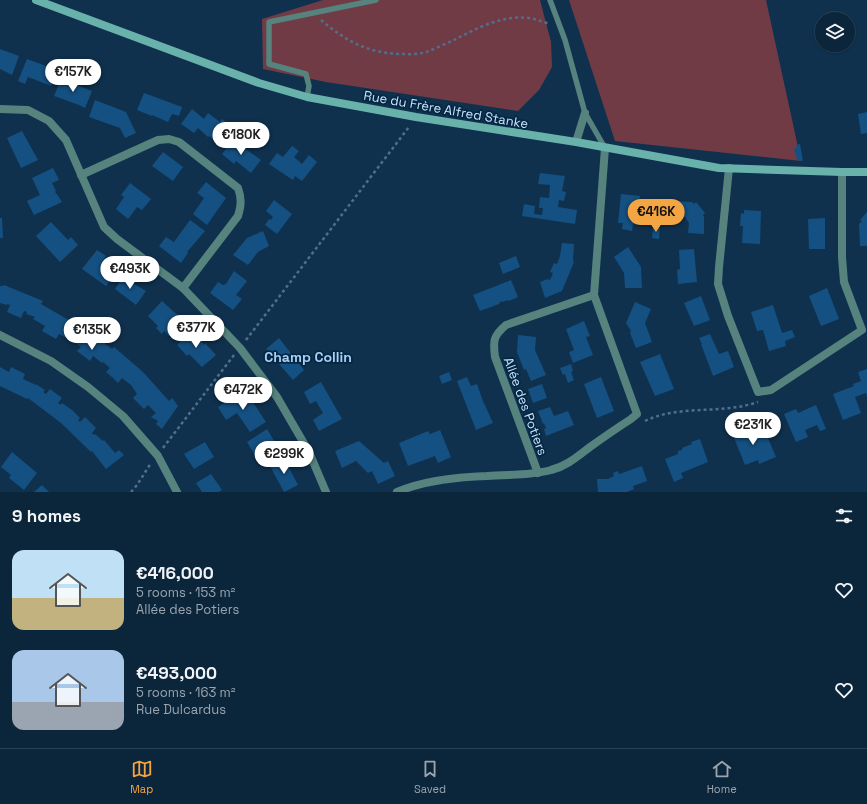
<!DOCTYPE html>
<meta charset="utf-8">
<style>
body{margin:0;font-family:"Space Grotesk",sans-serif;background:#142d42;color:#f1f3f6;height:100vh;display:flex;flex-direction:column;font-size:15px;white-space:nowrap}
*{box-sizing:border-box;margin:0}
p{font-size:13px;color:#9aa5af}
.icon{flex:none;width:22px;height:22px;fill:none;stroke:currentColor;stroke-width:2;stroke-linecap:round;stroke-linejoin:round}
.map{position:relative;height:492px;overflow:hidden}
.panel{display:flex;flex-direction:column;background:#0b253a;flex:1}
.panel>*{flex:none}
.buttons{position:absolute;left:815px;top:12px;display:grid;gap:8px}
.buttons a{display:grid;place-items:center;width:40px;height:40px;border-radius:50%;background:#0b253a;box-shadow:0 1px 3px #0004,0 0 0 1px #2b4254;font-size:20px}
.price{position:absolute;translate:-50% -34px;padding:0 9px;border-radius:14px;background:#fff;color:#222;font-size:13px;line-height:26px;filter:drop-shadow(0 1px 2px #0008)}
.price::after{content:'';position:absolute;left:50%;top:24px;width:12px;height:9px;margin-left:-6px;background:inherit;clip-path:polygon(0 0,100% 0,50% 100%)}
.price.selected{background:#f3a443;color:#111}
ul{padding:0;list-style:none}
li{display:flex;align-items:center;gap:12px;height:100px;padding:0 12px}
li span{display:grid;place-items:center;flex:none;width:112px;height:80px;border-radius:12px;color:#555}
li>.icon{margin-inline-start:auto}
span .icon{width:48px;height:48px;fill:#fffc;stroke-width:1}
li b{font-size:17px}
h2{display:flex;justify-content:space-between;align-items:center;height:48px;padding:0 12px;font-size:17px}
.tabs{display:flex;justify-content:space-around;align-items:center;height:56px;border-top:1px solid #2b4254;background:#0b253a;font-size:11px;color:#9aa5af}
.tabs a{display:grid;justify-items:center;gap:2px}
.tabs .selected{color:#f3a443}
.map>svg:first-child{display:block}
.green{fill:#713b46}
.building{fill:#145081}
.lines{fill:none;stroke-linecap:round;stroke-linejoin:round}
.path{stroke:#506f8a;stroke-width:2.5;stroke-dasharray:3 3;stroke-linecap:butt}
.lane{stroke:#56837e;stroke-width:5.5}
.street{stroke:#56837e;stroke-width:8}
.secondary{stroke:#69b2ab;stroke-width:8}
.labels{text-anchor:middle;stroke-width:3.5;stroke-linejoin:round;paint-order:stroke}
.street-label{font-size:13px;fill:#cae3fc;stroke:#042743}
.neighbourhood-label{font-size:14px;font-weight:bold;fill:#aacff4;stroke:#042743}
</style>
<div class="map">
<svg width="867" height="492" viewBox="0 0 867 492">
<rect width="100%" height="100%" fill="#0f314e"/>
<g class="green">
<polygon points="323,0 540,0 551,42 552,67 539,90 518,111 326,82 263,69 262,19"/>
<polygon points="569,0 766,0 801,161 615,141"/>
</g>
<g class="building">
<polygon points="0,49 19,56 12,75 0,69"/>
<polygon points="27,59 57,70 51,86 28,77 25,84 18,81"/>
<polygon points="61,79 92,91 85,108 79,105 54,96"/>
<polygon points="144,93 182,107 179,116 172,114 168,122 152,115 152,116 137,110"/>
<polygon points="95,100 126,112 136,133 125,138 120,128 89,117"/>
<polygon points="192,109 204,119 208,113 220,122 222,119 227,123 214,140 209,136 208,137 198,128 194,133 181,124"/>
<polygon points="867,112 867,133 861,134 858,114"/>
<polygon points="22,131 38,160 21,168 7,138"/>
<polygon points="233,140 261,160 251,173 236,161 234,164 222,154"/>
<polygon points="800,144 803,161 797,160 794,148 797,148 796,145"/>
<polygon points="292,146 299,151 294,157 302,164 309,155 317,162 302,181 295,176 293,180 269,164 277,153 283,157"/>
<polygon points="163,152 183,167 173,181 152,166"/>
<polygon points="53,168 59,180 52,183 56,191 55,191 56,194 57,194 62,202 34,215 27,201 40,195 32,178"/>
<polygon points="540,173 565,176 562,191 566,192 564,201 559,200 558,207 577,210 575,224 522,216 524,204 535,206 534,214 542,215 543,208 539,208 540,197 549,198 550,185 538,184"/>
<polygon points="206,182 226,198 207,225 193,214 204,198 197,193"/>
<polygon points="130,183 151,199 142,210 137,207 128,219 116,209 124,197 121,195"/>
<polygon points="621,194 640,196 639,208 646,209 645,224 637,223 637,225 633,224 632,231 622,229 623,223 618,223"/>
<polygon points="274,200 292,214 277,234 265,225 269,219 271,220 273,217 266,211"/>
<polygon points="673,201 692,202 694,204 696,202 705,213 703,215 704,217 704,234 688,233 689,223 685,217 673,217"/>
<polygon points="744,210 761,211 760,244 742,243 743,226 740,226 741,213 744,214"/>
<polygon points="867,212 867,246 860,246 859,224 862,221 860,220"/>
<polygon points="0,218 2,218 3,238 0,238"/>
<polygon points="825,218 825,249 809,249 808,219"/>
<polygon points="190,220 205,231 187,252 188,253 181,263 159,246 166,237 174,242"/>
<polygon points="51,222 68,240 71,237 78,245 60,262 36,236"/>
<polygon points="653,227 660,227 659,239 652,238"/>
<polygon points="263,231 269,246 258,252 248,265 233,255 247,238"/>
<polygon points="562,243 574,244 573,261 574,262 562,291 545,298 540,282 548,279 550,280 553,273 550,272 554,263 557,264 560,256"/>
<polygon points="628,247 641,267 642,288 625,288 624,273 614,257"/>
<polygon points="694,249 697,282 678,284 677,270 680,269 679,250"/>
<polygon points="97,250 106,256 101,263 116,273 106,286 82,269"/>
<polygon points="516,256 520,267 503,274 499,263"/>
<polygon points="234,271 247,281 236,295 242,299 233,310 210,293 218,282 223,285 226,284"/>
<polygon points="125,274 131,279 129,281 146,291 136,305 115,289"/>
<polygon points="511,280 518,297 509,301 508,300 502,302 501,301 499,304 480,311 473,295"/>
<polygon points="4,285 43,301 41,304 79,326 80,324 112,349 114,347 143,372 169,401 172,398 178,406 162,429 156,424 158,421 151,417 156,413 148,405 144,409 133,398 137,394 131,385 122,378 118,383 113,378 106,372 110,368 103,362 102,363 93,356 90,361 77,351 81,347 70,339 70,340 59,334 56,339 42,331 45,326 33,319 35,317 26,314 27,312 24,311 21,318 7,312 10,305 7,304 7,305 0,303 0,286 3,286"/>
<polygon points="827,288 839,319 821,326 809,296"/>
<polygon points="701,296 710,320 694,326 684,303"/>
<polygon points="162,301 184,321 169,336 164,331 162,334 156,328 158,326 148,316"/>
<polygon points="635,302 651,309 645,323 652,342 636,348 630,333 631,331 626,323"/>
<polygon points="773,305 782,333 792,330 795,337 785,341 786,346 769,351 763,330 757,331 751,312"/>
<polygon points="584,321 590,336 586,337 593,355 573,363 569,352 574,350 566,329"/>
<polygon points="193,330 203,341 202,342 204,345 205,343 216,355 202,367 189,354 187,356 177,345"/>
<polygon points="710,334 719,354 728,351 734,367 713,376 701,344 702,344 699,338"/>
<polygon points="518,335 536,337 535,350 546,375 531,381 526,369 524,370 517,352"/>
<polygon points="279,338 304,370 293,380 279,364 280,363 278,361 277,362 266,349"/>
<polygon points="660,354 674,389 655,396 640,362"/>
<polygon points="571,364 573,371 571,372 574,380 568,383 565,374 563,375 560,368"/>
<polygon points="0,367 9,372 11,367 25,374 23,379 36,385 36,384 45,390 43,392 46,394 50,389 62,398 58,403 61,405 62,403 72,410 80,418 78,420 80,422 85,417 96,428 92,433 94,435 95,434 103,441 104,440 115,453 119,450 124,455 106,469 92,451 91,452 61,423 28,398 27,399 0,386"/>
<polygon points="867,369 867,396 866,393 855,397 861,413 843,420 833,394 854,386 853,384 861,381 858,372"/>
<polygon points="449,372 452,380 442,384 439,376"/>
<polygon points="467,377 471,386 477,384 484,404 484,403 493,423 476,430 457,381"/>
<polygon points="601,377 614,411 597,418 584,384"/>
<polygon points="321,382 342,419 319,431 313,420 323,413 316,401 310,404 304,392"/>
<polygon points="542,384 547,398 533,403 528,389"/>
<polygon points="245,390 266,422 250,432 237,413 226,420 218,407"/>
<polygon points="816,405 826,429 820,431 817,425 805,430 808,437 796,442 784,414 796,409 798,413"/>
<polygon points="550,407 554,416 568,411 574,425 546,436 544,429 546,428 544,423 543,424 538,411"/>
<polygon points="744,423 747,432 746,432 748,438 765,431 776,457 759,464 758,460 745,465 730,428"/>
<polygon points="267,429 280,451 260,464 247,442"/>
<polygon points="440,430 451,457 438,463 435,456 408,466 399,443 428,431 430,434"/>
<polygon points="700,439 708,462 681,473 683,478 674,482 665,459 678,454 678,451 682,450 682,448 692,444 691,442"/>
<polygon points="359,441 384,463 388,461 395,476 378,484 372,471 368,473 356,461 342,468 335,451"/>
<polygon points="205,442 214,457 194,469 184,454"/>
<polygon points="12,452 37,473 24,490 9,478 11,475 1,467"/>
<polygon points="284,458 298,485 284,492 270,466"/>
<polygon points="642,466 647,481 633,486 634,489 627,492 598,492 597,479 608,479 614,476 613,473 618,471 619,474"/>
<polygon points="211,474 222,490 219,492 202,492 196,483"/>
<polygon points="42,485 49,492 34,492"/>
</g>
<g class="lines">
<g class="path">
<path d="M321,20C346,41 366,52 398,54C407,54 417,55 426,52C435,49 445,44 454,40C477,28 502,15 529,18C536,19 543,22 550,24"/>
<polyline points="246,340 409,127"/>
<path d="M645,421C680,404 721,415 758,402"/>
<polyline points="163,448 234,355"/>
<polyline points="131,492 137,485 151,463"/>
</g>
<g class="lane">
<polyline points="550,0 565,40 585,113 605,148"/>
<polyline points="307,97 309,86 306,74 269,64 269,22 376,0"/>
</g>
<g class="street">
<polyline points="0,109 28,110 49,121 66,140 104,227 117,239 183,288 240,348 277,397 309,452 326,492"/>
<polyline points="576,142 585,113"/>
<polyline points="729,168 719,267 718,284 728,316 758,392 771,390 862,330 844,282 842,257 842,172"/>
<path d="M81,175L158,140L169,139L179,142L238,188C242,199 241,206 238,216L183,288"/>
<polyline points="0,335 51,361 88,387 123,416 158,456 177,492"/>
<path d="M538,473L495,357C493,341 493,336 506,325L594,295"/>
<path d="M397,492C425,480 457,477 487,476C509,474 530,476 551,470C567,466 578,456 590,447C604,437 617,428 631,419L637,414L594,295L605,148"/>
</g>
<polyline class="secondary" points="36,0 259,83 307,97 416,117 576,142 719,168 842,172 867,172"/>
</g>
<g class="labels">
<g class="street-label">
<text transform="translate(446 109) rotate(10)" y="5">Rue du Frère Alfred Stanke</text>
<text transform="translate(526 406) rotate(70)" y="5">Allée des Potiers</text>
</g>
<g class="neighbourhood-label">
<text x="308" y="362">Champ Collin</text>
</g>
</g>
</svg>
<div class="buttons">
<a><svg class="icon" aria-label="layers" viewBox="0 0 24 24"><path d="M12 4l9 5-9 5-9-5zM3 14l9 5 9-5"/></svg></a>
</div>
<b class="price" style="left:73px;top:93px">€157K</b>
<b class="price" style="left:241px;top:156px">€180K</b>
<b class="price selected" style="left:656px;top:233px">€416K</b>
<b class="price" style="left:130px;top:290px">€493K</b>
<b class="price" style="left:196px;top:349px">€377K</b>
<b class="price" style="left:92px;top:351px">€135K</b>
<b class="price" style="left:243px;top:411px">€472K</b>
<b class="price" style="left:753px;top:446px">€231K</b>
<b class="price" style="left:284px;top:475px">€299K</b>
</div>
<section class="panel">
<h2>9 homes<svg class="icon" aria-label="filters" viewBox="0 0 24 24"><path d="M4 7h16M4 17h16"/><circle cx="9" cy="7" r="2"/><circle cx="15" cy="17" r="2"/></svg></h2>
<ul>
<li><span style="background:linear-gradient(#bfe0f5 60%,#c2b280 0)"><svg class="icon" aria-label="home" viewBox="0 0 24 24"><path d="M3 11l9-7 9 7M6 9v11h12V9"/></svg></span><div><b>€416,000</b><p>5 rooms · 153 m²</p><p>Allée des Potiers</p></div><svg class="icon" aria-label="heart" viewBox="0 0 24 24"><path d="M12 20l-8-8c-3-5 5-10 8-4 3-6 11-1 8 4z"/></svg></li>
<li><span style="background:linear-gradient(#a9c7e8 65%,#9aa5b1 0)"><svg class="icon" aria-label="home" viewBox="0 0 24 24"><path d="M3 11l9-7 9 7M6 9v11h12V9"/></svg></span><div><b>€493,000</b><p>5 rooms · 163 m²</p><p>Rue Dulcardus</p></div><svg class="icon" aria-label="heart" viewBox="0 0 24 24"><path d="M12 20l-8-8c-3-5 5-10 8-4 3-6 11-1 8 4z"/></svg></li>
</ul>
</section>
<nav class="tabs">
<a class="selected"><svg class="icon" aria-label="map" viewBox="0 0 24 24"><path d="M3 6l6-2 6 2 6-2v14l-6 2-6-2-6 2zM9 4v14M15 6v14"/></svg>Map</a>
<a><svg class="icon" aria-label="saved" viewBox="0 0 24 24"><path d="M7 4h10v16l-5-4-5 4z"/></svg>Saved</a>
<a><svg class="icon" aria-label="home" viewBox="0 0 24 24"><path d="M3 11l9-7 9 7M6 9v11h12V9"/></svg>Home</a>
</nav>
